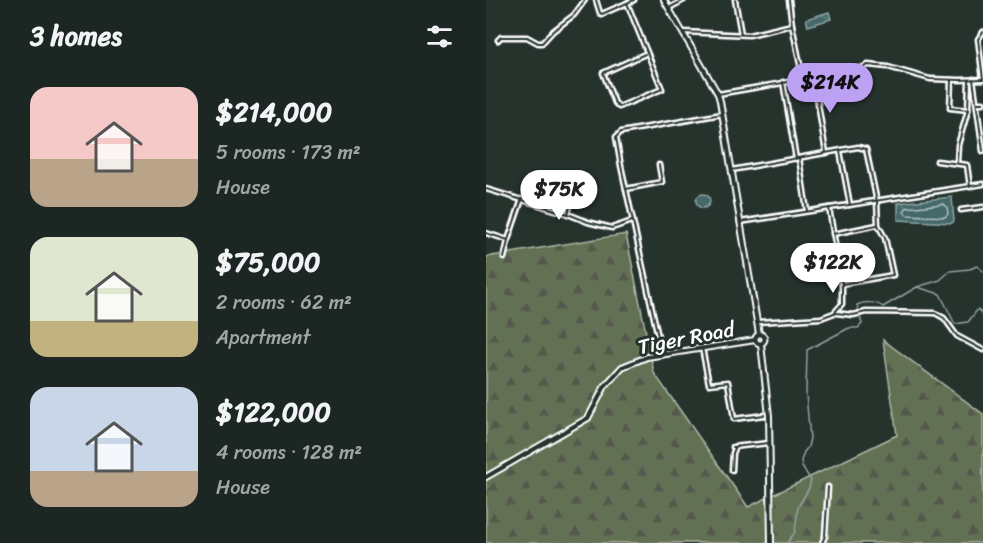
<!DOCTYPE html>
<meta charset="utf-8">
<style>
body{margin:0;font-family:Sriracha,sans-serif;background:#252e2a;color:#f1f3f6;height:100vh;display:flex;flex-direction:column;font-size:22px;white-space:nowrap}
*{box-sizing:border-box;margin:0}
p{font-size:20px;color:#a0a5a5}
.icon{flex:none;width:33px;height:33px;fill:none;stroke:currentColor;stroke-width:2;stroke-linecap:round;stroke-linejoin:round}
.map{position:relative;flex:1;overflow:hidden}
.panel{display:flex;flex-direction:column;background:#1c2622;width:486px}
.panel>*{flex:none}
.price{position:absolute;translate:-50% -51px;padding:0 14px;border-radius:21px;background:#fff;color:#222;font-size:20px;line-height:39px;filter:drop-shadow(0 2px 3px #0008)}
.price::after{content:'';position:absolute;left:50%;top:36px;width:18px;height:14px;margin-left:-9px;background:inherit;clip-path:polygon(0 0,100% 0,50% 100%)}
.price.current{background:#bca0f2;color:#111}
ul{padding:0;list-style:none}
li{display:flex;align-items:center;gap:18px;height:150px;padding:0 30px}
li span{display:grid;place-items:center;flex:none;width:168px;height:120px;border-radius:18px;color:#555}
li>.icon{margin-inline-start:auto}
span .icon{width:72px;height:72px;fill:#fffc;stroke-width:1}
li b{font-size:26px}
h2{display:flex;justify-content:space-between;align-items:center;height:72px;padding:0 30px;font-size:26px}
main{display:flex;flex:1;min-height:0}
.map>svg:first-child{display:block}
.forest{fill:url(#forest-firs);stroke:#b0b8a8;stroke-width:1.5}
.water{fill:url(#water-ripples);stroke:#8fa4a4;stroke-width:1.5}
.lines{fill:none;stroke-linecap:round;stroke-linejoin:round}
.shore{stroke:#b4c3c3;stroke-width:1.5}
.stream{stroke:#8fa4a4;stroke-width:1.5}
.minor-casing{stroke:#fff;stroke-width:7}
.tertiary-casing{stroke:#fff;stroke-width:8}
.minor{stroke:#26332d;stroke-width:2}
.tertiary{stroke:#26332d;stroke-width:4}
.labels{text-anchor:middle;stroke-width:6;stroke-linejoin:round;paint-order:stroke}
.street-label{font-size:21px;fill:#fff;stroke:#26332d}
</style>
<main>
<section class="panel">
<h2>3 homes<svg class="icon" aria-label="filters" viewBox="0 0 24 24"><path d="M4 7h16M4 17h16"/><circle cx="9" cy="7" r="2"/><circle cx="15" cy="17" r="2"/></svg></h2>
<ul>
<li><span style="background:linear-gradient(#f6c9c9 60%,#b9a48a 0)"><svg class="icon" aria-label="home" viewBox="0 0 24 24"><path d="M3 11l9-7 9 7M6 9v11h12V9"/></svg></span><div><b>$214,000</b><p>5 rooms · 173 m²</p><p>House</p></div></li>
<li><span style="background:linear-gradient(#dfe7d0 70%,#c2b280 0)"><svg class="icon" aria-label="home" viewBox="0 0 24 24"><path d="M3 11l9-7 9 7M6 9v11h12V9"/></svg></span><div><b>$75,000</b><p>2 rooms · 62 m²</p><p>Apartment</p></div></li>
<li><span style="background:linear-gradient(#c9d6e8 70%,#b9a48a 0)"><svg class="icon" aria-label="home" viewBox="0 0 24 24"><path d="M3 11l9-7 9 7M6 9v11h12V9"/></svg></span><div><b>$122,000</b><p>4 rooms · 128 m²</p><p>House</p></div></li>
</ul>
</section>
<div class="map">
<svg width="497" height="543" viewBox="0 0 497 543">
<defs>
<pattern id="forest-firs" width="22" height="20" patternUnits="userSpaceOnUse" patternTransform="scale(1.5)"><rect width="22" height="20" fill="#627152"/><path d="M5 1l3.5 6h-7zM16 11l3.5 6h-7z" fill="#54594e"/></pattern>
<pattern id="water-ripples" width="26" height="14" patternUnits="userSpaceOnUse" patternTransform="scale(1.5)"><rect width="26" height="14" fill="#446868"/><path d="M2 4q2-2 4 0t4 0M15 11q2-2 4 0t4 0" fill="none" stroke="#607f7f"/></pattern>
</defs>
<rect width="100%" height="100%" fill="#26332d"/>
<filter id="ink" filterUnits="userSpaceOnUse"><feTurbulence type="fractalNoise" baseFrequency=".0167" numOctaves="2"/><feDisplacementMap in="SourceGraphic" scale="12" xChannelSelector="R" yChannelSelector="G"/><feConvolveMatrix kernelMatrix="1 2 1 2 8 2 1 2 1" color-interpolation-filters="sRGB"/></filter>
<g filter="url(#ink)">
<polygon class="forest" points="140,234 168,373 262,507 411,435 397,340 497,414 497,543 0,543 0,257"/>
<g class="water">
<polygon points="343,12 345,19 322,26 320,19"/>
<circle cx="217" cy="201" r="7"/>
<polygon points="466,197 468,221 466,223 412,220 412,203"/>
</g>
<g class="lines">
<polygon class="shore" points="458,204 461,207 462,214 459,217 421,215 418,212 420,208"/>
<g class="stream">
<polyline points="431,287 454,280 464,271 484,269 491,266 497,271"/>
<path d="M301,543L309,532L312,507L323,488L325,480L316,467L315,461L318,452L322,447L324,438L320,395L321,350L363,328H372L376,324L371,305C379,301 390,302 397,307L431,287L454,294L469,324L482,322L492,309L497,316"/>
</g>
<g class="minor-casing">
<g id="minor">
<polyline points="110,0 114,13 116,14 148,0"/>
<polyline points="249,0 255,34"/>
<polyline points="303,0 306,25"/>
<polyline points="141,3 176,89 133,107 129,103 117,73 159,54"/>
<polyline points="183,8 198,0"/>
<polyline points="197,32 263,35 306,25 317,79"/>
<polyline points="12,40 15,37 41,37 52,43 56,43 67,31 88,15 99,0"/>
<polyline points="328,79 340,153"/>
<polyline points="487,79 497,151"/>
<polyline points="497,79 492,39 497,32"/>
<polyline points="465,80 464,108 482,110 483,80"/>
<polyline points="297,82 310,159"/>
<polyline points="232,94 320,79 347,81 382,65 402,67 444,79 474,80 497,79"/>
<polyline points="492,103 497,103"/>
<polyline points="354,151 364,205"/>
<polyline points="313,158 321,211"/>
<polyline points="451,161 481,165 484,187"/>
<polyline points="471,162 472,145 482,110"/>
<polyline points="246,170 372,147 380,149 391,202 392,225 399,238 407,275 356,284"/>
<polyline points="0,189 82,214 102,222 126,228 146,221"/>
<polyline points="140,189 176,182 173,165"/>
<polyline points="475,210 497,207"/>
<polyline points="82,214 87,194"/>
<polyline points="254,222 497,184"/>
<polyline points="0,233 22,240 36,199"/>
<polyline points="347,234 391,225"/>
<polyline points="18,258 22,241"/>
<polyline points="350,313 367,315 380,312 449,313 458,318 471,336 497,350"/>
<polyline points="272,322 335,318 348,313 356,304 356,284 343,208"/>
<polyline points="216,348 223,384 242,382 248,419 278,415"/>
<polyline points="176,355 135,166 130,137 135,132 236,114"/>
<polyline points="247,447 283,443"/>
<polyline points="246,470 247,453 250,446"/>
<polyline points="336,543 339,536 342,487"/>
</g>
</g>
<g class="tertiary-casing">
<g id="tertiary">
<polyline points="178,0 232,94 234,101 273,334"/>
<circle cx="274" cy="339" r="4.5"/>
<polyline points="275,344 283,416 285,543"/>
<polyline points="0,477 102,418 119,386 136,367 161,357 269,340"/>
</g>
</g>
<use href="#minor" class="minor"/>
<use href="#tertiary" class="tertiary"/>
</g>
</g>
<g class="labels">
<g class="street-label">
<text transform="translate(200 338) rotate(-11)" y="7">Tiger Road</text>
</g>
</g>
</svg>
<b class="price current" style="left:344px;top:114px">$214K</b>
<b class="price" style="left:73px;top:221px">$75K</b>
<b class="price" style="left:347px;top:294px">$122K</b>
</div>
</main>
